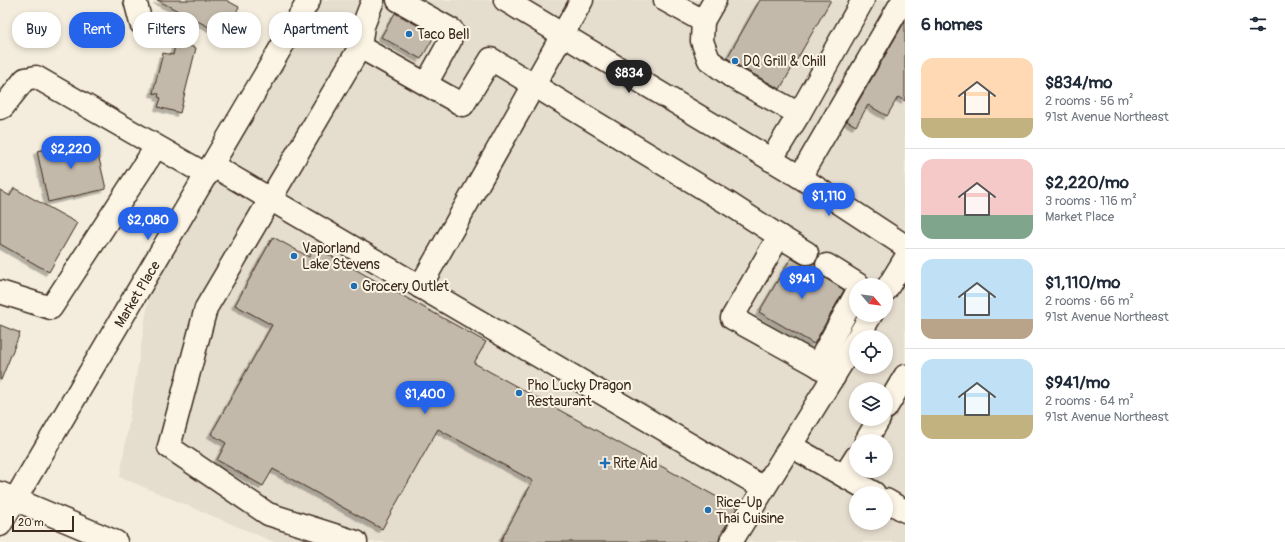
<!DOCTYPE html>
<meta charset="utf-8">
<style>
body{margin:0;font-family:Pangolin,sans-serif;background:#f2f2f3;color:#1f2937;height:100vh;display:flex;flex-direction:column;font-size:15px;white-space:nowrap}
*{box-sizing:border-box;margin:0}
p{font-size:13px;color:#747a83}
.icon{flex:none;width:22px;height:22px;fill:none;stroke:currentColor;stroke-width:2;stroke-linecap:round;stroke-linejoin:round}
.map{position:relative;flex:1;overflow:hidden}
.side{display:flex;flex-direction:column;background:#fff;width:380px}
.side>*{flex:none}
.top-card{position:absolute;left:12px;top:12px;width:380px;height:36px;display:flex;gap:8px}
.needle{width:26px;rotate:119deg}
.tools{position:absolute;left:849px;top:278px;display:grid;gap:8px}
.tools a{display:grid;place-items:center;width:44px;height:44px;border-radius:50%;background:#fff;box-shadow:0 2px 6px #0003;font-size:20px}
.scale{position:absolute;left:12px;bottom:10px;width:62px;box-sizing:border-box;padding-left:4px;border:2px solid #3b2a1e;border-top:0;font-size:11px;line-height:14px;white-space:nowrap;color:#3b2a1e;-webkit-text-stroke:3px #fcf5e5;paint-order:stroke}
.price{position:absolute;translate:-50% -34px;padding:0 9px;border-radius:14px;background:#2563eb;color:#fff;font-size:13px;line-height:26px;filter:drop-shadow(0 1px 2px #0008)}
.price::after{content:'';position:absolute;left:50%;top:24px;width:12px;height:9px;margin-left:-6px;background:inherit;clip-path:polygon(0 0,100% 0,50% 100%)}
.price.active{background:#222;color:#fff}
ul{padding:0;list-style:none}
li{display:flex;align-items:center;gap:12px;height:100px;padding:0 16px}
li+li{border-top:1px solid #e0e1e3}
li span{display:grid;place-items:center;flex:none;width:112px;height:80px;border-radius:12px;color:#555}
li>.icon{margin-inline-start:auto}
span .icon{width:48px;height:48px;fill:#fffc;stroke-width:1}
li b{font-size:17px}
h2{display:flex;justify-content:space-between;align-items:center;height:48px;padding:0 16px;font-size:17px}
.tag{padding:0 14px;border-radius:16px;background:#fff;box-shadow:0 2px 6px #0003;font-size:14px;line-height:36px}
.tag.active{background:#2563eb;color:#fff}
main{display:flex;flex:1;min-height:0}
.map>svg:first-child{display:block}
.built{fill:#e5ddce;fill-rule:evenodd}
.building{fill:#c3b9aa;stroke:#3b2a1e;filter:url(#shadow)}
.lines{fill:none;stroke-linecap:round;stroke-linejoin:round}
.minor-casing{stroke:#3b2a1e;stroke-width:25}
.major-casing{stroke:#3b2a1e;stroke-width:25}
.minor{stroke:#fcf5e5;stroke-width:22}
.major{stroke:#fcf5e5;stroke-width:22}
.poi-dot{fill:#1f6fb2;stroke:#fcf5e5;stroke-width:1.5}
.labels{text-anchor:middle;stroke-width:4;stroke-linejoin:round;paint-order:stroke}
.poi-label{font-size:14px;fill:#3b2a1e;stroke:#fcf5e5;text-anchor:start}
.street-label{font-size:14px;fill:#3b2a1e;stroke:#fcf5e5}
</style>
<main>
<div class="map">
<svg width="905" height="542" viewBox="0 0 905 542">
<defs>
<filter id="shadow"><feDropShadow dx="-3.5" dy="3.5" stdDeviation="0" flood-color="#0004"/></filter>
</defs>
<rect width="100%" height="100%" fill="#f4eddd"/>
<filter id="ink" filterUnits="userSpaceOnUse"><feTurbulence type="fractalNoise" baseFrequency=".025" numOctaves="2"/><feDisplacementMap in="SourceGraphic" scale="8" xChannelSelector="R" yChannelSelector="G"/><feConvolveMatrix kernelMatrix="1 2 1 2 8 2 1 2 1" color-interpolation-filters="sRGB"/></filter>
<g filter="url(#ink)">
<path class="built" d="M310,0H905V542H274L120,477L154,265ZM856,285H886V315H856ZM856,337H886V367H856ZM856,389H886V419H856ZM856,441H886V471H856ZM856,493H886V523H856Z"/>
<g class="building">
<polygon points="157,0 226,0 239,7 235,14 247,20 236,41"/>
<polygon points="760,0 831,0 780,89 739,66 727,58"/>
<polygon points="395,13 435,35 421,59 381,37"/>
<polygon points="905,21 905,101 898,97 887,116 868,105 856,126 847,121"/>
<polygon points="176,42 196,48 180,113 158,107 161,98 158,97 159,94 153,93 163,53 173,55"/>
<polygon points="89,139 90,142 95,141 106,189 48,202 37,151"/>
<polygon points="14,188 77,223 49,272 0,244 0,190 10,196"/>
<polygon points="273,237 309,257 315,247 486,342 474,363 737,508 720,535 719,542 500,542 533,481 438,429 382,529 273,469 263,486 217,460 226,443 211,434 272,325 235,305"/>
<polygon points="791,258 801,264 806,265 813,264 815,262 816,270 820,275 844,290 814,344 759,312"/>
<polygon points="0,325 20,333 1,380 0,380"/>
</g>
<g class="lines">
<g class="minor-casing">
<g id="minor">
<polyline points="135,0 141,23"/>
<polyline points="398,0 452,30 450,41 426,84"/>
<polyline points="505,0 800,177 905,246"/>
<polyline points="665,0 703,21 715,0"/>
<polyline points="703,21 702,41 709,60 732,77 799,114"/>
<polyline points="360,47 363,26 373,0"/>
<polyline points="0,108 3,107 25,79 36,77 207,175"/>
<polyline points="771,160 799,114 863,0"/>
<polyline points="212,165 764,488"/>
<polyline points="800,177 903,0"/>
<polyline points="779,236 807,253"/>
<polyline points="827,265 859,285"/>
<polyline points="420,287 582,0"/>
<polyline points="886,290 905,259"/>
<polyline points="0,292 51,308 156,147"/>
<polyline points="858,337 871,315"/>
<polyline points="817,365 856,294"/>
<polyline points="886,408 905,376"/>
<polyline points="866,441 879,419"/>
<polyline points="791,446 874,493"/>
<polyline points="844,476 856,457"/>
<polyline points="886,500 905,511"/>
<polyline points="0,525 309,0"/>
<polyline points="356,542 268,514 169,447 206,308 360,47 463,105 491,59 731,205 779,236 732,318 817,365 834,377"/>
<polyline points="731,542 856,340"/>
</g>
</g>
<g class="major-casing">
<polyline id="major" points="0,493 116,542"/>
</g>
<use href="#minor" class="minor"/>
<use href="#major" class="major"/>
</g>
</g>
<g class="poi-dot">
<circle cx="409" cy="34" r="4"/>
<circle cx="735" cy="61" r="4"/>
<circle cx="294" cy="256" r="4"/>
<circle cx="354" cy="286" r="4"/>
<circle cx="519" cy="393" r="4"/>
<path d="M603 457h4v4h4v4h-4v4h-4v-4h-4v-4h4z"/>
<circle cx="708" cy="510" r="4"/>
</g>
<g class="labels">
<g class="poi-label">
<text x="417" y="39">Taco Bell</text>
<text x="743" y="66">DQ Grill &amp; Chill</text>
<text x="302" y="253">Vaporland<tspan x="302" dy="16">Lake Stevens</tspan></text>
<text x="362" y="291">Grocery Outlet</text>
<text x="527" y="390">Pho Lucky Dragon<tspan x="527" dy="16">Restaurant</tspan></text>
<text x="613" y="468">Rite Aid</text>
<text x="716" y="507">Rice-Up<tspan x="716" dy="16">Thai Cuisine</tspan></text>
</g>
<g class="street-label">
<text transform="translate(137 294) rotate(-59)" y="5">Market Place</text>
</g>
</g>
</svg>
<div class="tools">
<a><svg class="needle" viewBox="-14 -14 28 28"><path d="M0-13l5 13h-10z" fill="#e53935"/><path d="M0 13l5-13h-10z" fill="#747a83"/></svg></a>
<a><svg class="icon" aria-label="locate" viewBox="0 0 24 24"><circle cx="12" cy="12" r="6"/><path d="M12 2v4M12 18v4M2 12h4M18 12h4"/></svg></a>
<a><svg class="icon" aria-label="layers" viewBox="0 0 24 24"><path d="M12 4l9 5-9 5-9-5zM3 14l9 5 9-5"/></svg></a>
<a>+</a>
<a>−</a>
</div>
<div class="scale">20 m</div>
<b class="price active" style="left:629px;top:94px">$834</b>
<b class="price" style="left:71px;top:170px">$2,220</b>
<b class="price" style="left:829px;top:217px">$1,110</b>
<b class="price" style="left:148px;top:241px">$2,080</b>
<b class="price" style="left:802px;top:300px">$941</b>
<b class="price" style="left:425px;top:415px">$1,400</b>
<div class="top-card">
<a class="tag">Buy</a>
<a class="tag active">Rent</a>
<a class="tag">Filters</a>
<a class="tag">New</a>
<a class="tag">Apartment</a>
</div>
</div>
<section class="side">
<h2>6 homes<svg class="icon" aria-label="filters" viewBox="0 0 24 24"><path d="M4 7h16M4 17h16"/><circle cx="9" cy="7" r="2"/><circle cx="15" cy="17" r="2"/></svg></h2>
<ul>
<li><span style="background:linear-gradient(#ffd9b3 75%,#c2b280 0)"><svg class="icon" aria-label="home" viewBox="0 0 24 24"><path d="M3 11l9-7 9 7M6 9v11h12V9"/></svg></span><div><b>$834/mo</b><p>2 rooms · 56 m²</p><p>91st Avenue Northeast</p></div></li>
<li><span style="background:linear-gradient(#f6c9c9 70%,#7fa58c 0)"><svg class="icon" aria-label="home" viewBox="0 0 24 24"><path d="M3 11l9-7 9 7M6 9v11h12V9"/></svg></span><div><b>$2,220/mo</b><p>3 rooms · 116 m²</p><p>Market Place</p></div></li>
<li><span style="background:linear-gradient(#bfe0f5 75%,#b9a48a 0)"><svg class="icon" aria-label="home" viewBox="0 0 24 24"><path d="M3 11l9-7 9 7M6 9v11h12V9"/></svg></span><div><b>$1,110/mo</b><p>2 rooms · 66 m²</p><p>91st Avenue Northeast</p></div></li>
<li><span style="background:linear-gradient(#bfe0f5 70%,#c2b280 0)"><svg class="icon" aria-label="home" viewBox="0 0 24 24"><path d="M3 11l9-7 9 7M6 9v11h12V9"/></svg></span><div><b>$941/mo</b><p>2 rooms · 64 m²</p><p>91st Avenue Northeast</p></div></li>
</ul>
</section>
</main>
